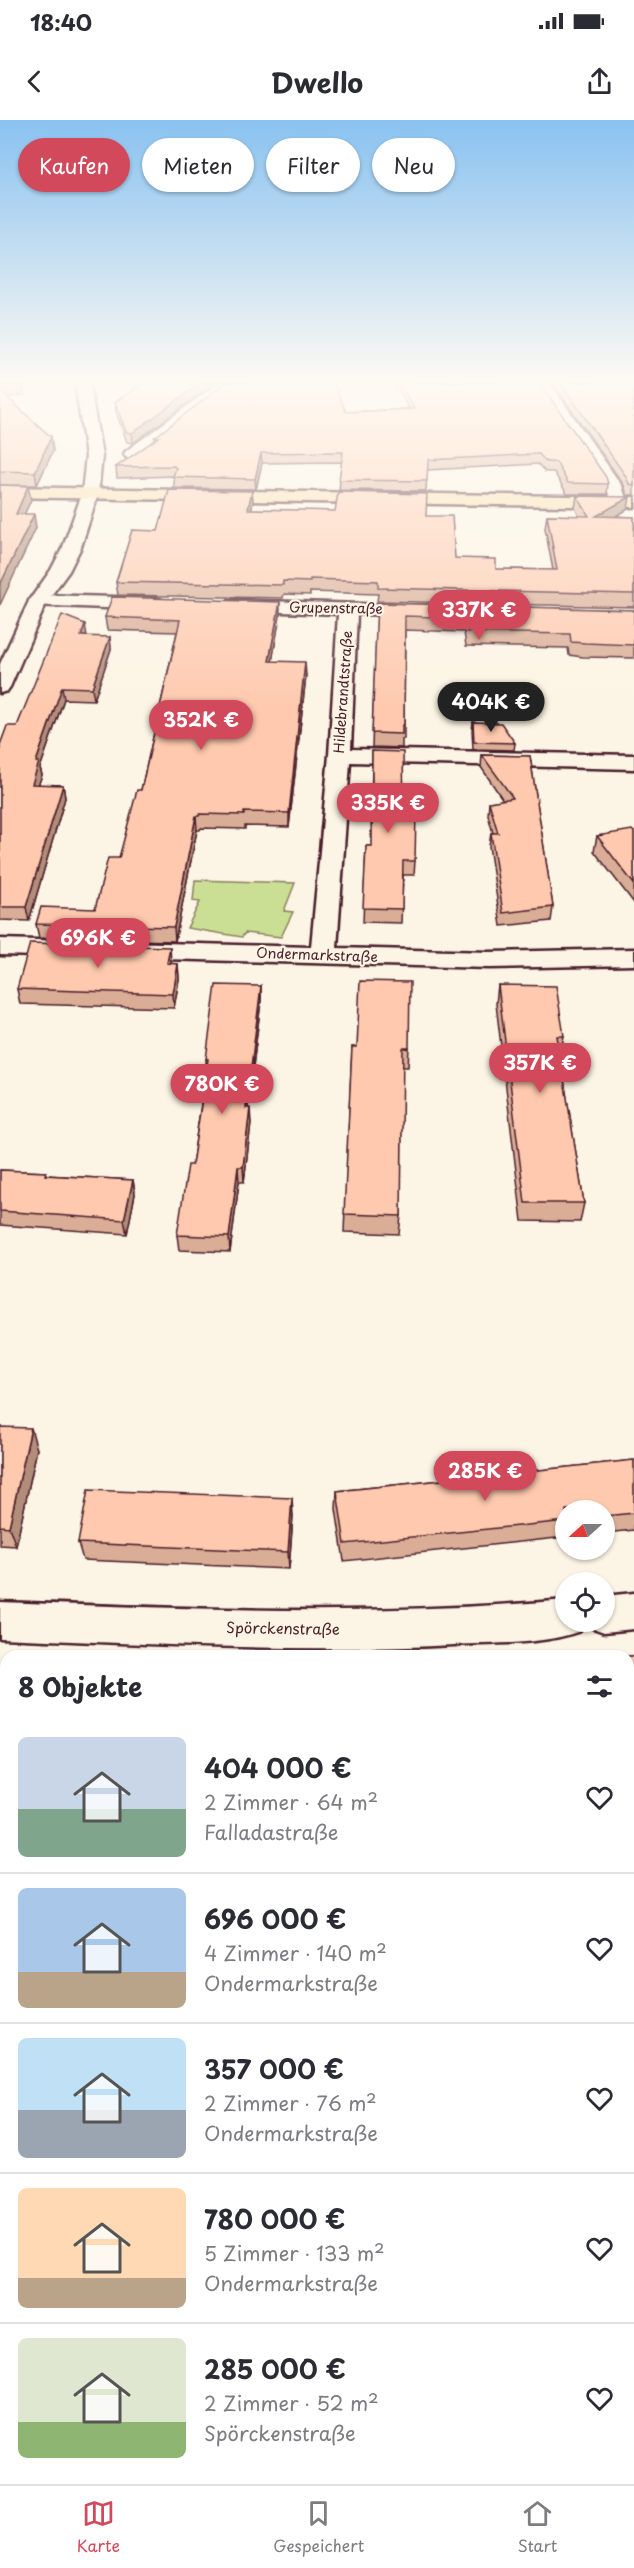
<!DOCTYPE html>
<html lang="de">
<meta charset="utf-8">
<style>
body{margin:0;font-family:"Playpen Sans",sans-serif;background:#f2f2f3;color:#2b2b33;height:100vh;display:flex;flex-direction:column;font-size:22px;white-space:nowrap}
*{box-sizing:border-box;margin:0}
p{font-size:20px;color:#7c7c81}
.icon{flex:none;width:33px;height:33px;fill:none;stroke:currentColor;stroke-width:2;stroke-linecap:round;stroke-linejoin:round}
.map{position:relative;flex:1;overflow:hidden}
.sheet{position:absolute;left:0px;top:1530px;width:634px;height:834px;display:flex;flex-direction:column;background:#fff;border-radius:18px 18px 0 0;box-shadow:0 2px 4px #0004}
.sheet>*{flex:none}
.banner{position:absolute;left:18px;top:18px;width:598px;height:54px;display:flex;gap:12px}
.needle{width:39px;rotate:249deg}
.controls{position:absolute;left:555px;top:1380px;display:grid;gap:12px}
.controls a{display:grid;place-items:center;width:60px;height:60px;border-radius:50%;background:#fff;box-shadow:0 2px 4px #0004;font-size:30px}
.price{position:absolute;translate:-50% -51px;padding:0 14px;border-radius:21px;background:#d1495b;color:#fff;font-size:20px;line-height:39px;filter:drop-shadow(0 2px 3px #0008)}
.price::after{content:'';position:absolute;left:50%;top:36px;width:18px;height:14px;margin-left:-9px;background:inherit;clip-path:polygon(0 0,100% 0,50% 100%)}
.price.on{background:#222;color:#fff}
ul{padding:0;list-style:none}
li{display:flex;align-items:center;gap:18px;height:150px;padding:0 18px}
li+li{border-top:2px solid #e1e1e2}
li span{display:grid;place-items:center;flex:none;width:168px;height:120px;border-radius:9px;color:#555}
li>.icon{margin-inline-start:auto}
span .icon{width:72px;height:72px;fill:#fffc;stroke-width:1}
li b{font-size:26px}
h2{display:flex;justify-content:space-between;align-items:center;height:72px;padding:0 18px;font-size:26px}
.tag{padding:0 21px;border-radius:27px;background:#fff;box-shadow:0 2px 4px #0004;font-size:21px;line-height:54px}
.tag.on{background:#d1495b;color:#fff}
.status{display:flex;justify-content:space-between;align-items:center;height:42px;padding:0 30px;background:#fff;direction:ltr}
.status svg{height:16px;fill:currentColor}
header{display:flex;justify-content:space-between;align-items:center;height:78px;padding:0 18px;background:#fff;font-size:27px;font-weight:700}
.tab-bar{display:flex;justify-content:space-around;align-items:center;height:84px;border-top:2px solid #e1e1e2;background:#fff;font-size:16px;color:#7c7c81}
.tab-bar a{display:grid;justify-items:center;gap:3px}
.tab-bar .on{color:#d1495b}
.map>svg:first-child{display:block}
.green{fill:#cadf94;stroke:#8a7f60;stroke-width:1.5}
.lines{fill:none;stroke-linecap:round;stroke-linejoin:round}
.minor-casing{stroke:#4a1f2b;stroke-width:5}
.tertiary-casing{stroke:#4a1f2b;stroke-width:5}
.secondary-casing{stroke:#4a1f2b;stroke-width:5}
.primary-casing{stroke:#4a1f2b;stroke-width:5}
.minor{fill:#fcf5e5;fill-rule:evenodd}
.tertiary{fill:#fcf5e5;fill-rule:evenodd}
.secondary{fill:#fcf5e5;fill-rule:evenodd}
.primary{fill:#f8deab;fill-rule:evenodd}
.wall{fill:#daad96;stroke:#4a1f2b;stroke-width:1.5}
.shaded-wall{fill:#b28d7a;stroke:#4a1f2b;stroke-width:1.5}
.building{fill:#fec9ae;stroke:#4a1f2b;stroke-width:1.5}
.labels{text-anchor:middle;stroke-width:4.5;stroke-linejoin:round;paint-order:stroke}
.far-street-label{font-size:14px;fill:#4a1f2b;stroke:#fcf5e5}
.street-label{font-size:15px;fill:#4a1f2b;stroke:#fcf5e5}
</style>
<div class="status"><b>18:40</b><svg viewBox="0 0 49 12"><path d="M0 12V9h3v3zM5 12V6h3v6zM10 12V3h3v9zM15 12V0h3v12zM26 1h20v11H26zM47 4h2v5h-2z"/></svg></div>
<header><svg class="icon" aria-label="back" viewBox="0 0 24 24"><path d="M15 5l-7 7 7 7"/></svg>Dwello<svg class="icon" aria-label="share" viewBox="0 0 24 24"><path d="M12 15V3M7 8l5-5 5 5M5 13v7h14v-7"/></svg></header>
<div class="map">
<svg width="634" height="2364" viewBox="0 0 634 2364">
<rect width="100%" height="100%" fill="#fcf5e5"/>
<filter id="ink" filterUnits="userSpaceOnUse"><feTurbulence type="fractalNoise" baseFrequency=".0167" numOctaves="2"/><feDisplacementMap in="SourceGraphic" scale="12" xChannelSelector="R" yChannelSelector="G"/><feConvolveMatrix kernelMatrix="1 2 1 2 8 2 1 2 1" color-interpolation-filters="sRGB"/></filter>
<g filter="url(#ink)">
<polygon class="green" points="195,760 295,763 284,791 293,792 281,817 245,813 242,817 187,808 200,782 193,781"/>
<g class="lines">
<g class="minor-casing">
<g id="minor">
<polygon points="220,262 237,262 138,337 126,337 124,334 126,331"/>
<polygon points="534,262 549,262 622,366 627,382 625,386 613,386 606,366"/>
<polygon points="38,475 155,478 162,480 164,484 162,488 155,490 31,485 29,481 31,477"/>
<polygon points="234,480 429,486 431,490 429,494 422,496 357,494 351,629 634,635 634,649 350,642 337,828 489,832 634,829 634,845 489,848 126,838 117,836 113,830 117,824 126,822 311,827 329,635 338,494 227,490 225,486 227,482"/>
<polygon points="0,819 74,821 83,823 87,829 83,835 74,837 0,835"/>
<polygon points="634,1473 634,1509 604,1512 590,1507 588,1502 604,1502 604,1476"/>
<path d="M566,1480V1502H584L580,1511C544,1525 493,1523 454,1525C303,1533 151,1524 0,1518V1482C189,1489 377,1497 566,1480Z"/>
<rect x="628" y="2201" width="6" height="54"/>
<polygon points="86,2358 142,2358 141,2364 85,2364"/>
</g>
</g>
<g class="tertiary-casing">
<polygon id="tertiary" points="90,369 98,374 81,427 69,451 47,481 10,567 7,571 0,573 0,544 29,481 51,450 63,427 82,374"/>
</g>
<g class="secondary-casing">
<polygon id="secondary" points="75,262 89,262 102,336 98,374 90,379 82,374 86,336"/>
</g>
<g class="primary-casing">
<polygon id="primary" points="0,367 634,377 634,387 0,377"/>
</g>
<use href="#minor" class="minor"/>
<use href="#tertiary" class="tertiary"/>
<use href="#secondary" class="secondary"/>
<use href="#primary" class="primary"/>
</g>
<g class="wall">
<polygon points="0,262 24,275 7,277 51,317 53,331 37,365 0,365"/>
<polygon points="146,262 216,262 133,323 127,322 116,292 115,282"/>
<polygon points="394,262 539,262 608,364 607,374 567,374 554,352 545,352 538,344 427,350 426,371 339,370 342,342 262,343 256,369 174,368 174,356 117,358 116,347 155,320 155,317 346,292 409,289"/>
<polygon points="552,262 634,262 634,375 627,375 624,365"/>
<polygon points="252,371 253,383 251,389 426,396 455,438 496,449 553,450 545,408 547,395 579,396 575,388 577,376 628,389 616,396 634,397 634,487 377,481 378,474 310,472 310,475 284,474 283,478 118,475 116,462 158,411"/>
<polygon points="377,483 634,490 634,538 583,537 569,535 568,528 466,526 464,512 405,510 404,605 404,619 402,619 402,628 372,627"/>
<polygon points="280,495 272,541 306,555 289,707 245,706 245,709 201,708 200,710 197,710 175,821 39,818 36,804 95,789 119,738 141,670 177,512 107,510 105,497"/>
<polygon points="110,517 111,529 94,580 64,579 40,648 42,655 38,665 63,665 65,678 29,801 0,800 0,625 17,606"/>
<polygon points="473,602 515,623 514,630 473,629 472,610"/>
<polygon points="372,631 404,691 415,741 414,755 403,755 401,803 363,802 366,726 371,726"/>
<polygon points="482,635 530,636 553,787 551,801 501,806 489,726 491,713 493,713 488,695 489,682 503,680 481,647"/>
<polygon points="634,712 634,783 594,731 597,716"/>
<polygon points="171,842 171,844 178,844 179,859 174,888 20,884 17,869"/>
<polygon points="498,865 564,916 560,935 584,1083 580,1102 522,1101 496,884"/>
<polygon points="261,866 261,881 248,988 251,1003 244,1062 239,1062 230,1132 179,1130 177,1115 192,1045 206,949 206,939"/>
<polygon points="352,927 409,928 408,947 402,947 401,1096 399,1114 344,1112"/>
<polygon points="0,1050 46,1052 46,1055 133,1060 135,1074 127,1114 0,1105"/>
<polygon points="0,1307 37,1329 16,1426 0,1425"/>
<polygon points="634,1340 634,1410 604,1413 604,1390 566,1390 566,1417 344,1441 336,1389 337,1371"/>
<polygon points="293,1395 289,1449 83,1440 78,1423"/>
<polygon points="628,1536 634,1536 634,1612 628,1613"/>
<polygon points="0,1574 6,1574 6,1670 0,1669"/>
<polygon points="0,1781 6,1781 6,1841 0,1840"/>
<rect x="0" y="1912" width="6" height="59"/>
<polygon points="0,2047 6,2048 6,2151 0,2151"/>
</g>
<g class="shaded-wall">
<polygon points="19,262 22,262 24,275 0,279 0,265"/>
<polygon points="202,262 216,262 133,323 132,313"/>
<polygon points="51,317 53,331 37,365 35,352"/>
<polygon points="261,333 262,343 256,369 255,359"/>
<polygon points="28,366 31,380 18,408 16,394"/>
<polygon points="252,371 253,383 248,402 248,389"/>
<polygon points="630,377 628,389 594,409 596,396"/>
<polygon points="34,394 36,408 0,485 0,465"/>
<polygon points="280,482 280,495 270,554 269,541"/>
<polygon points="85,504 87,516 81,516"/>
<polygon points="110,517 111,529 94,580 92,568"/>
<polygon points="305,542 306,555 289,707 289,693"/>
<polygon points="62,567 64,579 40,648 42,655 34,677 32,664 36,642"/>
<polygon points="63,665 65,678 29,801 26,787"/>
<polygon points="196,696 197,710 175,821 174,807"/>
<polygon points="170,827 171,842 168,858 167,843"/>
<polygon points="178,844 179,859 174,888 173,874"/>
<polygon points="261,866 261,881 246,1003 246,988"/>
<polygon points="250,988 251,1003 244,1062 243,1047"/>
<polygon points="238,1047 239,1062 230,1132 229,1117"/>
<polygon points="133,1060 135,1074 127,1114 124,1100"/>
<polygon points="31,1308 37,1329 16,1426 9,1407"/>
<polygon points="292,1378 293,1395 289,1449 288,1432"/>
</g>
<g class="building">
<polygon points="0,262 19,262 0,265"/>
<polygon points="146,262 202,262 132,313 126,312 115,282"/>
<polygon points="227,262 333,262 346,292 414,289 399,262 539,262 606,357 608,364 568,363 556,342 546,342 539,334 428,340 427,361 339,360 343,332 261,333 255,359 173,357 176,348 174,346 116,347 159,317 155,317"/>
<polygon points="560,262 634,262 634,365 629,364 625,355"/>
<polygon points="0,271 51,317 35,352 0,351"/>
<polygon points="0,365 28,366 16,394 34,394 0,465"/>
<polygon points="169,370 252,371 248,389 300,390 335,391 338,372 427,374 426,396 452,396 455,438 496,439 496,449 557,450 547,395 589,396 577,376 630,377 596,396 634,397 634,474 378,468 378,461 310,459 310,462 283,461 283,465 116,462 132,410 158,411"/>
<polygon points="112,477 280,482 269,541 305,542 289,693 244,692 244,695 200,694 199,696 196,696 174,807 36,804 41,787 95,789 108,738 119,738 137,670 141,670 180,500 105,497"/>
<polygon points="377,483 634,490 634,525 585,523 571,522 570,514 467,512 465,498 405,496 404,605 402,605 402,614 372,613"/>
<polygon points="62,495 85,504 81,516 110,517 92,568 62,567 36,642 39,642 32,664 63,665 26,787 0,787 0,625 7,606 17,606"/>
<polygon points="473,602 501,603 515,623 474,622"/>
<polygon points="372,631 403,632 404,691 416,692 415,741 403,741 402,789 363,788 366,726 372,726"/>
<polygon points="482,635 530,636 553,787 503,793 491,713 498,713 489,682 513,678"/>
<polygon points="632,710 634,712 634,764 597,716"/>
<polygon points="30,823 170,827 167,843 178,844 173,874 17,869"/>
<polygon points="360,861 410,862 409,928 403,928 401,1096 344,1094 352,927 357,927"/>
<polygon points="216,865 261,866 246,988 250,988 243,1047 238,1047 229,1117 177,1115 188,1045 192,1045 208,939 206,939"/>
<polygon points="498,865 556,866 564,916 557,916 584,1083 525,1083"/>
<polygon points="0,1050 46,1052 45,1055 133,1060 124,1100 0,1091"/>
<polygon points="0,1307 31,1308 9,1407 0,1406"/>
<polygon points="634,1340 634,1393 604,1396 604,1390 566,1390 566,1401 345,1424 337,1371"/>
<polygon points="88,1370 292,1378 288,1432 78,1423"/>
<polygon points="628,1536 634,1536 634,1599 628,1600"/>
<rect x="0" y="1574" width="6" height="84"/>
<rect x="0" y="1781" width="6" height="51"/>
<polygon points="0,1912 6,1912 6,1969 0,1968"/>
<polygon points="634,2031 634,2150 628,2151 628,2032"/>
<polygon points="0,2047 6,2048 6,2149 0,2149"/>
<polygon points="357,2358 608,2358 609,2364 357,2364"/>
</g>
</g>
<linearGradient id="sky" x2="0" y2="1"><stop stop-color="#89c2f0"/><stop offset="0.44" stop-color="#fefaf3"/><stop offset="1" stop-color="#fefaf3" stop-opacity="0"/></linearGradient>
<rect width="634" height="593" fill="url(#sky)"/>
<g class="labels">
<g class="far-street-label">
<text transform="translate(336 488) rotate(1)" y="5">Grupenstraße</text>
<text transform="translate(343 572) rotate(-86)" y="5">Hildebrandtstraße</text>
<text transform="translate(317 835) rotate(2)" y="5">Ondermarkstraße</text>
</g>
<g class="street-label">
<text transform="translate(283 1509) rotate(1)" y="5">Spörckenstraße</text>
</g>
</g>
</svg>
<div class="controls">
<a><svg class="needle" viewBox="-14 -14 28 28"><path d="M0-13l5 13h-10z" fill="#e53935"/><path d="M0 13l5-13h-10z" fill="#7c7c81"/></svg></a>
<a><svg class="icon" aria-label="locate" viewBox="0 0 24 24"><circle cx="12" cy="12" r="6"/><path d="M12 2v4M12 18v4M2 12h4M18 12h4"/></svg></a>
</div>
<b class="price" style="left:479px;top:521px">337K €</b>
<b class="price on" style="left:491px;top:613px">404K €</b>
<b class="price" style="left:201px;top:631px">352K €</b>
<b class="price" style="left:388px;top:714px">335K €</b>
<b class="price" style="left:98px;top:849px">696K €</b>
<b class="price" style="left:540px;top:974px">357K €</b>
<b class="price" style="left:222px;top:995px">780K €</b>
<b class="price" style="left:485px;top:1382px">285K €</b>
<div class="banner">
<a class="tag on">Kaufen</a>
<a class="tag">Mieten</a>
<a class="tag">Filter</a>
<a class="tag">Neu</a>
</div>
<section class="sheet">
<h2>8 Objekte<svg class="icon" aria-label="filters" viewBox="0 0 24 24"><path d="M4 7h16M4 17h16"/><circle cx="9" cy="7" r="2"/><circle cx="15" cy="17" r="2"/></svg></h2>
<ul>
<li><span style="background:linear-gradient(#c9d6e8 60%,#7fa58c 0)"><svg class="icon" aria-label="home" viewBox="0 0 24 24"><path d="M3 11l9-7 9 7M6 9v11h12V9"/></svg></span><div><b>404 000 €</b><p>2 Zimmer · 64 m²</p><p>Falladastraße</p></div><svg class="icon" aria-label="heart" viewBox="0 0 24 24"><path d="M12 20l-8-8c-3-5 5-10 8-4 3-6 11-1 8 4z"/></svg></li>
<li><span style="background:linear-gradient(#a9c7e8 70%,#b9a48a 0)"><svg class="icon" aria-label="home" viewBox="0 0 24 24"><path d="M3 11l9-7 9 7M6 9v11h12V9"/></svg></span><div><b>696 000 €</b><p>4 Zimmer · 140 m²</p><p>Ondermarkstraße</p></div><svg class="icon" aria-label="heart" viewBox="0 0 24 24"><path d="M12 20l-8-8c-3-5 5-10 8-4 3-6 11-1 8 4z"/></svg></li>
<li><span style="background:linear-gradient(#bfe0f5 60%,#9aa5b1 0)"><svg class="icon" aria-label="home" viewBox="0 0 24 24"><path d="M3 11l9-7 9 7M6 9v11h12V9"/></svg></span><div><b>357 000 €</b><p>2 Zimmer · 76 m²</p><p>Ondermarkstraße</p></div><svg class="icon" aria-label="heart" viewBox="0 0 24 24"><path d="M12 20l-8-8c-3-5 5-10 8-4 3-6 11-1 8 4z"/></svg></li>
<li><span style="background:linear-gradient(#ffd9b3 75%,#b9a48a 0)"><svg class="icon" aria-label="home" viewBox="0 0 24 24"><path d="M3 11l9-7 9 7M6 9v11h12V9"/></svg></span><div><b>780 000 €</b><p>5 Zimmer · 133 m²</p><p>Ondermarkstraße</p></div><svg class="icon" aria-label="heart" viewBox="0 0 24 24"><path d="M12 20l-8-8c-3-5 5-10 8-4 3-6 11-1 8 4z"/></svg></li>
<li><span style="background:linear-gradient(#dfe7d0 70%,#8fb573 0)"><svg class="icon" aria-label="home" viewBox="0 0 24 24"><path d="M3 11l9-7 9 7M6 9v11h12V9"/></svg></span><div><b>285 000 €</b><p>2 Zimmer · 52 m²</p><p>Spörckenstraße</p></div><svg class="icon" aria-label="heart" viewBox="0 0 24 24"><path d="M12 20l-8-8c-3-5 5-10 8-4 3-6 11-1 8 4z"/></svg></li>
</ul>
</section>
</div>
<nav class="tab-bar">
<a class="on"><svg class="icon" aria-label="map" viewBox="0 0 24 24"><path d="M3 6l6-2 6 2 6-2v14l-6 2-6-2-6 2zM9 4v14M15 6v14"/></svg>Karte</a>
<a><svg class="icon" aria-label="saved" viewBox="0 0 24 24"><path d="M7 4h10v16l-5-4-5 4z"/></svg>Gespeichert</a>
<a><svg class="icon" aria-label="home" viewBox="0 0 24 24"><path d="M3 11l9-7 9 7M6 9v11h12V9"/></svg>Start</a>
</nav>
